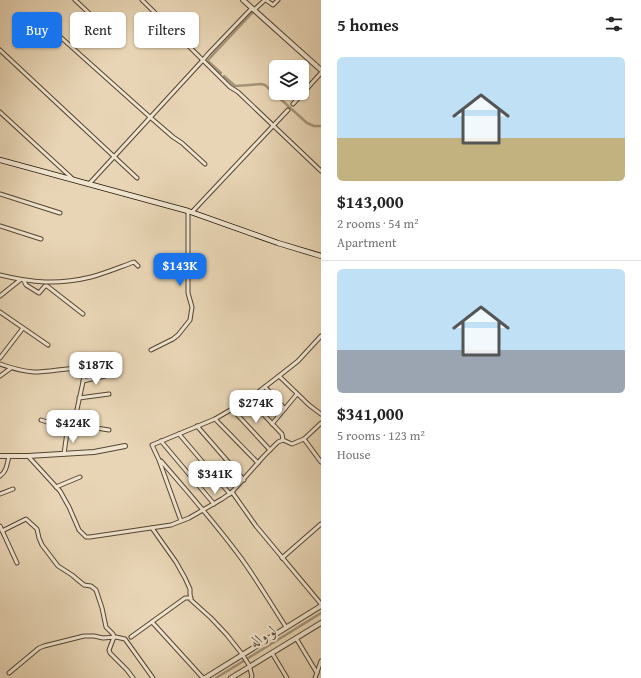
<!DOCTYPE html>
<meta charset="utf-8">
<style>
body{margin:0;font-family:"Gentium Book Plus",Amiri,serif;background:#f6f6f6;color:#222;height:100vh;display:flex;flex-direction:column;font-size:15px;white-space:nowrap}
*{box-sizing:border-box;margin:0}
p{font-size:13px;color:#767676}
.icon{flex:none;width:22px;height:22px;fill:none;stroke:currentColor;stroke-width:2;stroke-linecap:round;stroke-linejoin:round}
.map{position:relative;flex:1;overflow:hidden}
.sheet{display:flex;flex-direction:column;background:#fff;width:320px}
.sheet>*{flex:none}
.hud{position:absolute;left:12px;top:12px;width:249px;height:36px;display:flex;gap:8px}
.fabs{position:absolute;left:269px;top:60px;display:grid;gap:8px}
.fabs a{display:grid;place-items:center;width:40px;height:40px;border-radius:6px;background:#fff;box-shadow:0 1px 3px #0004;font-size:20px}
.price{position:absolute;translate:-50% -34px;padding:0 9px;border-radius:8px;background:#fff;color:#222;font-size:13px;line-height:26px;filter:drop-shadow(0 1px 2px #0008)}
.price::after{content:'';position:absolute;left:50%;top:24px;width:12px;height:9px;margin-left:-6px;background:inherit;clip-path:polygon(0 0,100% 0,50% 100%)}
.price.on{background:#1a73e8;color:#fff}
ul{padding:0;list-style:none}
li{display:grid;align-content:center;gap:8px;height:212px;padding:0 16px}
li+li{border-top:1px solid #e0e0e0}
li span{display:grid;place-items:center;height:124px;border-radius:6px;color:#555}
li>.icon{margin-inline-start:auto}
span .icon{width:72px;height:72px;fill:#fffc;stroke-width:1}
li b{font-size:17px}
h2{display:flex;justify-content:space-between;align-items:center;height:48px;padding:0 16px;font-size:17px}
.chip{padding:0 14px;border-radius:6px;background:#fff;box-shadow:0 1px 3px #0004;font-size:14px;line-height:36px}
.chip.on{background:#1a73e8;color:#fff}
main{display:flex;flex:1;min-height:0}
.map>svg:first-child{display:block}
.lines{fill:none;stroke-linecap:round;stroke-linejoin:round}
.canal{stroke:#a4947a;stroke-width:2.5}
.minor-casing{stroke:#534633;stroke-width:5}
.tertiary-casing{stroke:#534633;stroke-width:6}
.secondary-casing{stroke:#211608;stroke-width:6}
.minor{stroke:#f0e4cf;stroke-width:3}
.tertiary{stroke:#f0e4cf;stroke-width:4}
.secondary{stroke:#f0e4cf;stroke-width:4.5}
.labels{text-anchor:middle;stroke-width:4;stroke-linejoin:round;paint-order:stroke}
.water-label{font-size:15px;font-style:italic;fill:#554836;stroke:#f0e4cf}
</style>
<main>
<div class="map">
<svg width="321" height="678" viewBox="0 0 321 678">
<rect width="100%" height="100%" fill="#e8d5b5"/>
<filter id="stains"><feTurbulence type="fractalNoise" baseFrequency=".005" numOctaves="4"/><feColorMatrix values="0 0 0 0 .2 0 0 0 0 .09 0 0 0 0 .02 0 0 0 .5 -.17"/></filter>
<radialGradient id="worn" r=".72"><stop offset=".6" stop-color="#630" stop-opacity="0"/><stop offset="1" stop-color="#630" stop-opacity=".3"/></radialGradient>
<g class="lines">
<g class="canal">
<polyline points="221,73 209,62 208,60 253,12"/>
<polyline points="224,76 235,86 261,84 265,85 307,123 314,126 321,126"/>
<polyline points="216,678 321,613"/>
</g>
<g class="minor-casing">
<g id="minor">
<polyline points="75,0 90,14"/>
<polyline points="142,0 230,87 238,92 321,171"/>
<polyline points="266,0 273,5 278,0"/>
<polyline points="254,10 265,0"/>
<polyline points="47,25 151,118 173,137 182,143 205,164"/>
<polyline points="0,50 137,178"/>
<polyline points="293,104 321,73"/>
<polyline points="0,112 74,180"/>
<polyline points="89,184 203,60 208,54 252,8"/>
<polyline points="0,194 60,213"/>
<polyline points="192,212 288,110"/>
<polyline points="0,226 41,239"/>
<path d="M0,275C32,283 58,285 91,277C106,273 120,267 134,262L138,266"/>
<polyline points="24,281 26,285 39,293 45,286 47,286 83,314"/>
<polyline points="0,296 20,280"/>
<polyline points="0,312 48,345"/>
<polyline points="151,350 173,339 178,335 190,320 192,307 188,293 188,211"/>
<polyline points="0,358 23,328"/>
<path d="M0,364C11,368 22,371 34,372C51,372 69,367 86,368L76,414L74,421L67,432L64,454"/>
<polyline points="0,376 11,368"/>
<polyline points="279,376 309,405 321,414"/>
<polyline points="83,381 105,376"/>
<polyline points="265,387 285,409"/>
<polyline points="79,398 109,394"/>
<polyline points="249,399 282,434 283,440"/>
<polyline points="232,409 270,450"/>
<polyline points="215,419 258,463"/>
<polyline points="41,420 47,422 67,432"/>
<polyline points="74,421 81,422 84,426 109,430"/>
<polyline points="272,424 297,394"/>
<polyline points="197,426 244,480"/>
<polyline points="179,434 230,494"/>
<polyline points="304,439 321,462"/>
<polyline points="161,441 214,504"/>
<polyline points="28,456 60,491 69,507 79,530 86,537 90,537 171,525 189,518 222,499 232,492 264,456 278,442 283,440 292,444 304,439 321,423"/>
<path d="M161,461C188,492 216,524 241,558C257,580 271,604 286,627"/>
<path d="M0,476C7,471 7,464 9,456"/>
<polyline points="56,487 80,477"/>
<polyline points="232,492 256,526 321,604"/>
<polyline points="0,494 13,489"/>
<polyline points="181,521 159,460 152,445 215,419 249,399 279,376 298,361 321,336"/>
<polyline points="0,526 17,563"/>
<polyline points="152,528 176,562 185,578 190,589 190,594 191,600 211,618 227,635 242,654 249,665 252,676 251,678"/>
<polyline points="2,531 26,519 37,529 39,538 42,545 58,566 72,575 84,585 91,586 96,590 102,608 106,627 113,634 114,637 109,650 110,653 127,670 133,678"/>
<polyline points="282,558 321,524"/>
<polyline points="152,622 203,678"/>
<polyline points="131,637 185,598 191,598"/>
<polyline points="296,638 317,673"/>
<polyline points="272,653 287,678"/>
<polyline points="9,673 39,648 44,646 84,636 94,636 103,638 116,637 125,639 153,678"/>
<polyline points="315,678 321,661"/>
</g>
</g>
<g class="tertiary-casing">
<g id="tertiary">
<polyline points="243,0 321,70"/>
<polyline points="0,456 28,456 94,452 125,446"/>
<polyline points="205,678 321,606"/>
<polyline points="231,678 321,623"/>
</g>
</g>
<g class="secondary-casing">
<polyline id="secondary" points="0,160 188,211 278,243 321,256"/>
</g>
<use href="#minor" class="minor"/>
<use href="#tertiary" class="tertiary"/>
<use href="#secondary" class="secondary"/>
</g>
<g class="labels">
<g class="water-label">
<text transform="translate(263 636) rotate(-32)" y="5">لو واله</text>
</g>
</g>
<rect width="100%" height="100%" filter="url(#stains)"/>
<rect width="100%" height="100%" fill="url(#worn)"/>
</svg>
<div class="fabs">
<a><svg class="icon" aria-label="layers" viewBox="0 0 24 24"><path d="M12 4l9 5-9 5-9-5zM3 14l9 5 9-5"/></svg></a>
</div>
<b class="price on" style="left:180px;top:287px">$143K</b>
<b class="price" style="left:96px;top:386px">$187K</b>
<b class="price" style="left:256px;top:424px">$274K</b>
<b class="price" style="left:73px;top:444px">$424K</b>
<b class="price" style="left:215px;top:495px">$341K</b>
<div class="hud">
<a class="chip on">Buy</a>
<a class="chip">Rent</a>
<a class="chip">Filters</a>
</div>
</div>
<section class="sheet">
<h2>5 homes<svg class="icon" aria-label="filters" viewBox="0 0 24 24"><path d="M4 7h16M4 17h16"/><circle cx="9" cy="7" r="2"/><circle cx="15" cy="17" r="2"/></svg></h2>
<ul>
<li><span style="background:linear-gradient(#bfe0f5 65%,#c2b280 0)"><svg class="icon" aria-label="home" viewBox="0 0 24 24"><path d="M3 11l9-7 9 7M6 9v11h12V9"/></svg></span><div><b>$143,000</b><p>2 rooms · 54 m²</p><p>Apartment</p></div></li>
<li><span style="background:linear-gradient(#bfe0f5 65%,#9aa5b1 0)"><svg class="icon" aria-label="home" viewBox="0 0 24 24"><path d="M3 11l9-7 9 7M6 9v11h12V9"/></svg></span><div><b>$341,000</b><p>5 rooms · 123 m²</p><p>House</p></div></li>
</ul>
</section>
</main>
